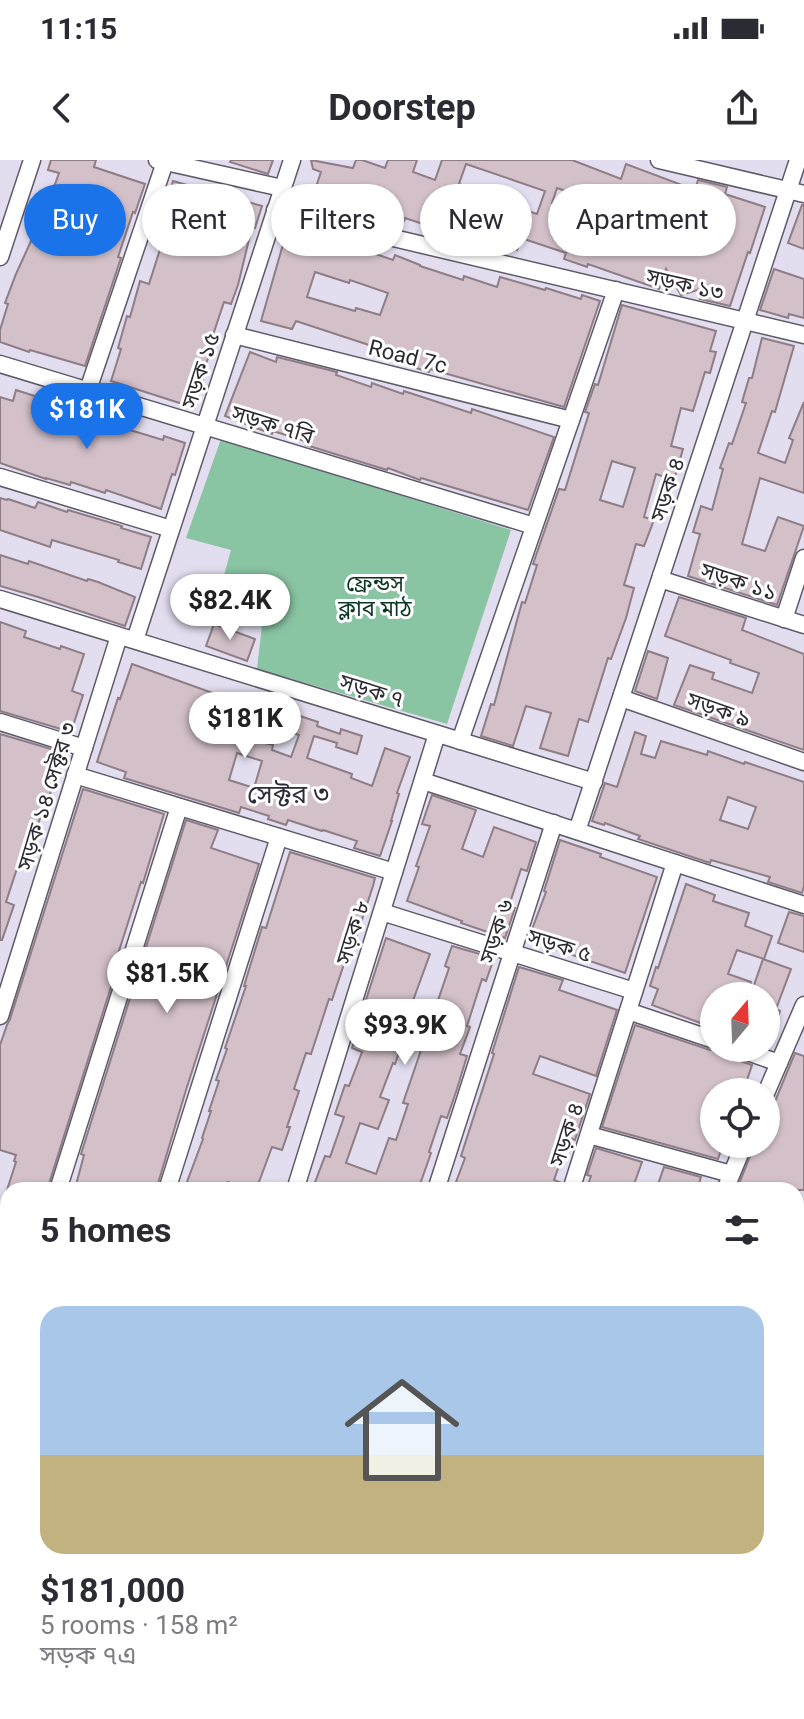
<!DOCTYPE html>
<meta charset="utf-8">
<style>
body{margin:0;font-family:Roboto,"Noto Sans Bengali",sans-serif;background:#f2f2f3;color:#2b2b33;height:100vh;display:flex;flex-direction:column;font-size:30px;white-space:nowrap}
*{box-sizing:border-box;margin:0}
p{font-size:26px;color:#7c7c81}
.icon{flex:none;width:44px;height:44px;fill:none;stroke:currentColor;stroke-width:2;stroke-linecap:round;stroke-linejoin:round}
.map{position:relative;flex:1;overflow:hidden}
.drawer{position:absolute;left:0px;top:1022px;width:804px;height:538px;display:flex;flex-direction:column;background:#fff;border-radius:24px 24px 0 0;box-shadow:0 2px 6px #0004}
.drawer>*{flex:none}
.guide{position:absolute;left:24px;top:24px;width:756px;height:72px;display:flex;gap:16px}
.needle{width:52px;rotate:19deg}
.fabs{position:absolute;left:700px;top:822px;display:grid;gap:16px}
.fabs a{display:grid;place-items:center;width:80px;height:80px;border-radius:50%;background:#fff;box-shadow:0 2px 6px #0004;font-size:40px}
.price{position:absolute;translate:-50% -68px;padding:0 18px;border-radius:28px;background:#fff;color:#222;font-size:26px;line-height:52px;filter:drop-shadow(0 2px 4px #0008)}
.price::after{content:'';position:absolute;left:50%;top:48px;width:24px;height:18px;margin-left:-12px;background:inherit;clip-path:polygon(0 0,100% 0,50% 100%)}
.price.on{background:#1a73e8;color:#fff}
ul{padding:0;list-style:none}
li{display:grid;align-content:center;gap:16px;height:424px;padding:0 40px}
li+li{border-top:2px solid #e1e1e2}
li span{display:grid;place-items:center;height:248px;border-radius:24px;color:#555}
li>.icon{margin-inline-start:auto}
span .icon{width:144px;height:144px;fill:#fffc;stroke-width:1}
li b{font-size:34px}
h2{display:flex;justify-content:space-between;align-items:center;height:96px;padding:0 40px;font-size:34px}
.chip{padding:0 28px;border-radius:36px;background:#fff;box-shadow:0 2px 6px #0004;font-size:28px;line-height:72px}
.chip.on{background:#1a73e8;color:#fff}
.status{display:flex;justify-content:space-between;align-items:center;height:56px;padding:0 40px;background:#fff;direction:ltr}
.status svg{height:22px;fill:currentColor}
header{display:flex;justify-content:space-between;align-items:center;height:104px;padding:0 40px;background:#fff;font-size:36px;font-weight:700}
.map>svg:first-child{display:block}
.built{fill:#d8d3ec}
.green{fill:#89c4a3}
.building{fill:#d3c0c9;stroke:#8e7d85;stroke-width:2;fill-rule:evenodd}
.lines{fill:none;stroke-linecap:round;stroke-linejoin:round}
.minor-casing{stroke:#5e5a69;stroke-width:19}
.highway-casing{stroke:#fff;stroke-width:27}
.minor{stroke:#fff;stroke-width:16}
.highway{stroke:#c48261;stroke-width:24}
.labels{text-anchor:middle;stroke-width:6;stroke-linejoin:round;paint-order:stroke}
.street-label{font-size:22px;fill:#2c2a31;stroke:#fff}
.park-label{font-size:22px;fill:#0a3521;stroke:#fff}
.quarter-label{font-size:26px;fill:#2d2a37;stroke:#fff}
</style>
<div class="status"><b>11:15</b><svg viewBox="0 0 49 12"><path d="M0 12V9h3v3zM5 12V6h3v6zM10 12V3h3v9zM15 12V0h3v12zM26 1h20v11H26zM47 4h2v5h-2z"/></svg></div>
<header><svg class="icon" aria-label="back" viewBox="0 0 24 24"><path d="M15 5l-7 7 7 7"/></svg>Doorstep<svg class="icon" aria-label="share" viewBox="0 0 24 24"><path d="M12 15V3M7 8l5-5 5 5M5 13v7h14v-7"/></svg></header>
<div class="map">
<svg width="804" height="1559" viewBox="0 0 804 1559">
<rect width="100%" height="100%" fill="#e2def0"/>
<polygon class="built" points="0,1267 8,1271 8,1552 330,1552 333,1559 0,1559"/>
<polygon class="green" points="221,279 511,370 447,564 257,509 265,439 221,426 231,390 186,378"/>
<g class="building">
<path d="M51,0H96L94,7L145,24L135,53L133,52L118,97L121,98L85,206L30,190L29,192L0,182V170L8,144L5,143L16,114L31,81L34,83L59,13L48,10ZM82,36L102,42L96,62L75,54Z"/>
<polygon points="231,0 273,0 268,14 230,2"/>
<path d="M311,0L353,8L356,0H362L385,8L388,0H417L413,12L435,20L442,0H572L621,19L626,4L695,30L698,20L727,27L725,34L765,47L750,93L748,92L730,146L700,139L704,128L681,135L666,109L659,129L588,104L587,107L564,99L566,93L521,78L517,90L502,86L500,89L489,86L490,83L442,66L441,70L405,58L404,61L375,51L376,49L315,30L321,12L313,9ZM466,4L545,31L537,54L497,41L498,38L459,24ZM557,28L640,57L643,48L683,63L675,87L650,78L649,83L617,70L616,72L595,65L596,61L552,43Z"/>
<polygon points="173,21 262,46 255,68 252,67 238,125 231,144 224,142 209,187 212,188 202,214 204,215 195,248 111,221 121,189 118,188 127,156 130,157 140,121 149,124 163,80 154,77 160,54 163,55"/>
<polygon points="802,45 804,45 804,89 788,83"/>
<path d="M288,67L325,78L324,80L363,93L364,90L393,100L395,95L420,105V106L463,120L464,116L497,127L500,117L545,130L546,128L581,139L582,135L600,141L564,247L430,209L429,212L397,202L400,192L372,186L296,161L292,169L261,161ZM315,112L349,123L350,120L388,133L380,155L356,148L355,151L307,137Z"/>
<polygon points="774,109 804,119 804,158 789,154 788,158 760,150"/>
<path d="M622,145L716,171L710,191L716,192L710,213L705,212L693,251L681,248L671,286L683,289L674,320L656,314L644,357L654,360L644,386L636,384L624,425L634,428L626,458L611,499L608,498L588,562L579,559L568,596L540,588L551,553L526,546L513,586L481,576L491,544L494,545L522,442L525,443L537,405L533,404L559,329L565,330L589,253L585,252L595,224L598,225ZM612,301L635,308L623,347L600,340Z"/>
<polygon points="762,178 794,186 775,252 772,251 758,293 785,303 793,280 789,278 804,242 804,333 760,318 742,384 765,391 778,357 804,366 777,445 688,416 700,374 693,372 701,346 712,350 723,309 720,308 729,283 732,284 746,243 742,242 749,218 752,218"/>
<polygon points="250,192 276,202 277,197 337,212 336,215 371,227 372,223 403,234 404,231 471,253 472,249 554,277 528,350 421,318 420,320 388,308 387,310 309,286 306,285 308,282 273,271 272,274 225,256"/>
<polygon points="16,230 44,239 40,254 72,264 78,247 102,255 101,258 131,267 130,270 163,280 164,276 185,283 175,315 172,314 161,349 106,330 105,333 71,322 70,325 46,318 46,319 0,303 0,237 13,241"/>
<polygon points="0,338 7,340 8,339 35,348 38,342 67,352 68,350 122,366 121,368 151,377 141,409 118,402 119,400 52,380 50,387 0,370"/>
<polygon points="0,395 28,404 29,401 87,421 88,419 98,422 135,437 125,466 38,437 0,426"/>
<polygon points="679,437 746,458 742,470 804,494 804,590 674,545 690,505 714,513 712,519 752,533 759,513 730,503 731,500 665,476"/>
<polygon points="0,462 26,471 24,477 60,489 61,486 84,494 72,531 83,535 71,572 0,551"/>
<polygon points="214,464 255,479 247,501 206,486"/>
<polygon points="648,491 668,498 657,539 635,531"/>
<path d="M132,504L221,536L222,534L254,544L255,541L276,548L265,583L273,585L272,590L291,597L299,575L292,573L297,555L318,562L317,566L340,574L341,569L362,576L357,594L336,587L337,583L314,576L307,598L352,614L351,618L372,626L385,588L410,597L397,633L399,634L391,661H392L380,696L354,688L357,681L323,670L322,671L288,660L286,665L268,659L269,656L241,647L239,653L124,618L126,612L97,602L118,538L120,539ZM237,593L262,601L254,628L229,620Z"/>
<path d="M635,572L646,576L641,594L655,598L661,581L707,595L708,591L744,604L745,602L804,622V726L802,733L768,722L770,717L711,700L710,703L638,679L640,676L605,663L604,665L592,661L605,623L617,627ZM728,637L756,647L748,669L720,660Z"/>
<polygon points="0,574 58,591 49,624 53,625 44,652 42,652 33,680 27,678 6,742 14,745 2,780 0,780"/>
<polygon points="83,629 164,654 143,723 141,722 118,794 121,795 47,1030 7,1030 16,1002 14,1001 16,995 0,990 0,885 7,865 10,859"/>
<polygon points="432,635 476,650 462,689 483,697 494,667 536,682 527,711 521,709 509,746 515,748 505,778 461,763 462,761 407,741 419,707 416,706 430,666 422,664"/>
<polygon points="186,660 218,670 211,688 259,704 186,930 156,1030 95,1030 76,1025 84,995 81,994"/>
<polygon points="560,680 601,694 600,697 657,717 625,813 528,780 546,732 544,731"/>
<polygon points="290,692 375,718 373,726 354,784 351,783 332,840 329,839 311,894 306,893 294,929 299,931 287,967 290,967 282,990 272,987 256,1030 250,1030 228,1022 225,1030 184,1030 203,979 202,978 211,951 209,951 219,921 216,920 227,889 225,888 246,826 244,826 255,790 262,767 266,768"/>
<polygon points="686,724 715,735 713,741 749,753 745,766 772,776 764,799 737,790 728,814 751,822 747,836 714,836 714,868 652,845 658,829 650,826 656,807 658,808"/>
<polygon points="789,752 804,756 804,792 778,783"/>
<polygon points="386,778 430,794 411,846 415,847 395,904 393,903 380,937 389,940 378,969 360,963 346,1003 376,1014 389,978 396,980 408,944 403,943 449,808 445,806 452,786 494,798 486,821 482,819 467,866 470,867 460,894 467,896 457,929 447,958 441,956 429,992 431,993 418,1030 329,1030 314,1025 325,996 330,997 344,957 335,954 345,925 349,926 362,892 352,888 365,850 363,849"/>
<polygon points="763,799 791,809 776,849 780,851 767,884 766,884 766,836 752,831"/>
<polygon points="519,807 563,820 559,830 617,850 596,916 540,896 533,914 590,934 575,980 569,978 554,1020 562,1023 560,1030 453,1030 465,998 461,996 494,894 492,893"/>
<polygon points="635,865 710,890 725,888 727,895 732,898 752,905 743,932 714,932 714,984 723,984 718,999 602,967"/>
<polygon points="795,893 804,896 804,1030 739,1030 737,1029 755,984 766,984 766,963"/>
<polygon points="596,988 642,1002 632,1030 586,1030 591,1016 587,1015"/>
<polygon points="664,1007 701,1017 697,1030 656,1030"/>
</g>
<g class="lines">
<g class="minor-casing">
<g id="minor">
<polyline points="157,0 282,28"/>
<polyline points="659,0 804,34"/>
<polyline points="275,50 804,175"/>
<polyline points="0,97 32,0"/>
<polyline points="234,175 571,260"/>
<polyline points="0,204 534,366"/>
<polyline points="88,230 165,2"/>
<polyline points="0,317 171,369"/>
<polyline points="661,416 666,421 804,465"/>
<polyline points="0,439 594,622"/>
<polyline points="784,459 804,398"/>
<polyline points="135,480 292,0"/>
<polyline points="622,535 624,539 804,602"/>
<polyline points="0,562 84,588"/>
<polyline points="460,581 616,130"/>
<polyline points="75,615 394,712"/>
<polyline points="423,621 804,745"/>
<polyline points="577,671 798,0"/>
<polyline points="382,752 634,831"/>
<polyline points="628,851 714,880"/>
<polyline points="0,856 119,476"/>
<polyline points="736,888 779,903"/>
<polyline points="766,933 804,845"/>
<polyline points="589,975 731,1014"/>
<polyline points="58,1030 179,647"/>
<polyline points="167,1030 279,677"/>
<polyline points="295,1030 437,574"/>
<polyline points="436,1030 554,663"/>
<polyline points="571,1030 675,703"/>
<polyline points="725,1030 744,984"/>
<polyline points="0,1078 8,1082"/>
<polyline points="796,1105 804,1087"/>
<polyline points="796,1169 804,1172"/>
<polyline points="0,1212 8,1216"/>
<polyline points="0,1239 8,1243"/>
<polyline points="2,1312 8,1315"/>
<polyline points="796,1411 804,1364"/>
<polyline points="226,1552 229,1559"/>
<polyline points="338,1552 340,1559"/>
<polyline points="610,1552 624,1559"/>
<polyline points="679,1552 693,1559"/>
<polyline points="580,1559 596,1552"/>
<polyline points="774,1559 774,1552"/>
</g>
</g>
<g class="highway-casing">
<polyline id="highway" points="800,1559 804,1511"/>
</g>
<use href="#minor" class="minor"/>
<use href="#highway" class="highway"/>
</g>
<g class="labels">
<g class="street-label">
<text transform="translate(685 124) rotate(13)" y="8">সড়ক ১৩</text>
<text transform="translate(408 196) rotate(14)" y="8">Road 7c</text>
<text transform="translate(200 210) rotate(-72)" y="8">সড়ক ১৫</text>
<text transform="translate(273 264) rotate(17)" y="8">সড়ক ৭বি</text>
<text transform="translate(667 329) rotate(-72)" y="8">সড়ক ৪</text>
<text transform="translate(739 421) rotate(18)" y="8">সড়ক ১১</text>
<text transform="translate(372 530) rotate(17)" y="8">সড়ক ৭</text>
<text transform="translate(719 549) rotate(19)" y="8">সড়ক ৯</text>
<text transform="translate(46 636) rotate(-73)" y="8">সড়ক ১৪ সেক্টর ৩</text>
<text transform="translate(496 771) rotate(-72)" y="8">সড়ক ৬</text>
<text transform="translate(352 772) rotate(-73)" y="8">সড়ক ৮</text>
<text transform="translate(560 785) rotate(17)" y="8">সড়ক ৫</text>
<text transform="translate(566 974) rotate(-72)" y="8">সড়ক ৪</text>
</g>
<g class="park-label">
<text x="375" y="431">ফ্রেন্ডস<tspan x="375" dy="25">ক্লাব মাঠ</tspan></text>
</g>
<g class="quarter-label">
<text x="288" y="643">সেক্টর ৩</text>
</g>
</g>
</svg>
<div class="fabs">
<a><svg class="needle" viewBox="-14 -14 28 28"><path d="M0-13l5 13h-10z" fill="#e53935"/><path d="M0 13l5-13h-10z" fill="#7c7c81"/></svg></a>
<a><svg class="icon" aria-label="locate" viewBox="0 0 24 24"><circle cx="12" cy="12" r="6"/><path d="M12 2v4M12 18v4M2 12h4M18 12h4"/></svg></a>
</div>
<b class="price on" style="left:87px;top:291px">$181K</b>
<b class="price" style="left:230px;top:482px">$82.4K</b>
<b class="price" style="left:245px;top:600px">$181K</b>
<b class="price" style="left:167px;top:855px">$81.5K</b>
<b class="price" style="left:405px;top:907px">$93.9K</b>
<div class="guide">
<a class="chip on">Buy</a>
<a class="chip">Rent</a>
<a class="chip">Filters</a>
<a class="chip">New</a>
<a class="chip">Apartment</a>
</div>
<section class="drawer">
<h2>5 homes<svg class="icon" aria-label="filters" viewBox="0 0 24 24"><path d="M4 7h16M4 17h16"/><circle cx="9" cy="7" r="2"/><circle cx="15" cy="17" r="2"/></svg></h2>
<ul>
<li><span style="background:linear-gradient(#a9c7e8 60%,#c2b280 0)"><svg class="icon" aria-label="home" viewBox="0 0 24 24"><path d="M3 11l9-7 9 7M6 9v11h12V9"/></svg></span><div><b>$181,000</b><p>5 rooms · 158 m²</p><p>সড়ক ৭এ</p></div></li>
</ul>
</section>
</div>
